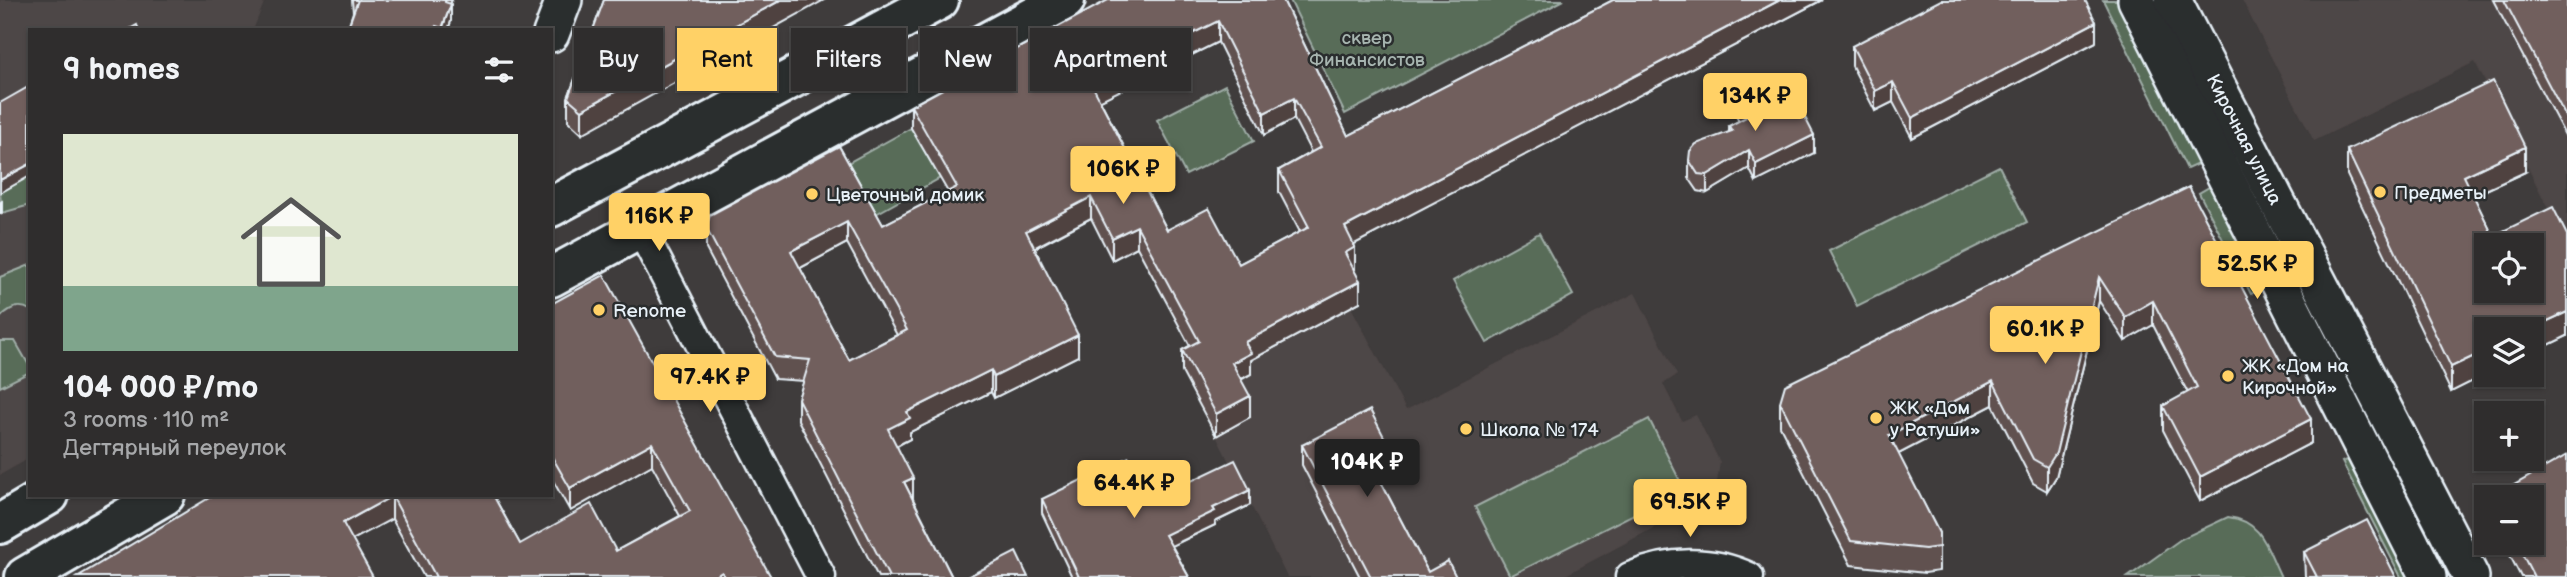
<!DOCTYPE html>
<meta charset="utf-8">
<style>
body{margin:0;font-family:"Balsamiq Sans",sans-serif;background:#3b3939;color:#f1f3f6;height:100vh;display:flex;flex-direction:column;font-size:26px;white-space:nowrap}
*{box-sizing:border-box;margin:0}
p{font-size:23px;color:#a7a8aa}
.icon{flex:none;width:38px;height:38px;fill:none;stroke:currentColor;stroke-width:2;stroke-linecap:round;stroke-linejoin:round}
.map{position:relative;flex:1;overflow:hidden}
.drawer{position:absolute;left:28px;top:28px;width:525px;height:469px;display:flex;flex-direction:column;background:#2f2d2d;border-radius:0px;box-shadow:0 2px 5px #0004,0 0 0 2px #4a4949}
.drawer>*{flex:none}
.banner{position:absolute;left:574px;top:28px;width:665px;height:63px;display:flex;gap:14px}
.fabs{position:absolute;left:2474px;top:233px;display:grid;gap:14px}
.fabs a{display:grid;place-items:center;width:70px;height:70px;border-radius:0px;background:#2f2d2d;box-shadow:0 2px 5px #0004,0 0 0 2px #4a4949;font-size:35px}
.price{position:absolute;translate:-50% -60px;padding:0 16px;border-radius:7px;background:#ffd166;color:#111;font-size:23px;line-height:46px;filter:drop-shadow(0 2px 4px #0008)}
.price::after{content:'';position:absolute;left:50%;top:42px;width:21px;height:16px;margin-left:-10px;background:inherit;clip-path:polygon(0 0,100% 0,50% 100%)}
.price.on{background:#222;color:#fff}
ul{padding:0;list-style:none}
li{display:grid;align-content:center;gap:14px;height:371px;padding:0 35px}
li+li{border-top:2px solid #4a4949}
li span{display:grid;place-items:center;height:217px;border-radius:0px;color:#555}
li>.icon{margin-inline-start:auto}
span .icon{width:126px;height:126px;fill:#fffc;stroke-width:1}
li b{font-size:30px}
h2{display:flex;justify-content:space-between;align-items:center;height:84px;padding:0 35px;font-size:30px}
.chip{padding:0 24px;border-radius:0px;background:#2f2d2d;box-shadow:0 2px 5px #0004,0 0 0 2px #4a4949;font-size:24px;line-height:63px}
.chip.on{background:#ffd166;color:#111}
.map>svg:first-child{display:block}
.built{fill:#4e4646}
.green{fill:#586c58;stroke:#a0aea8;stroke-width:2}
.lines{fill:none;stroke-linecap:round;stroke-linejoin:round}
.minor-casing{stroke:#e8f1f8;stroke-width:33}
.tertiary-casing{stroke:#e8f1f8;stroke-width:40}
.secondary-casing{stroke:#e8f1f8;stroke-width:44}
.minor{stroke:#2a2d2e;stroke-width:28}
.tertiary{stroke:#2a2d2e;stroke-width:35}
.secondary{stroke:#2a2d2e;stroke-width:38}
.wall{fill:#615150;stroke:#e8f1f8;stroke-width:2;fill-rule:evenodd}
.shaded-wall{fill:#4f4241;stroke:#e8f1f8;stroke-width:2}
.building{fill:#715e5d;stroke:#e8f1f8;stroke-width:2;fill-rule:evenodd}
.poi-dot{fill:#ffd166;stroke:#2a2d2e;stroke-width:2.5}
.labels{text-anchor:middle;stroke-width:5;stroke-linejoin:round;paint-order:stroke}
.park-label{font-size:19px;fill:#a7b5b0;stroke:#2a2d2e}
.street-label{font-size:19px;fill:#e8f1f8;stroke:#2a2d2e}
.poi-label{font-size:19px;fill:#e8f1f8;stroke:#2a2d2e;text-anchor:start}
</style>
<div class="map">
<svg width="2567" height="577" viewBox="0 0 2567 577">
<rect width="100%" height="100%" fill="#3f3c3c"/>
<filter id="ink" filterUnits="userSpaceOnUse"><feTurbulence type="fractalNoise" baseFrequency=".0143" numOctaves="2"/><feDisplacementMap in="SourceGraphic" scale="14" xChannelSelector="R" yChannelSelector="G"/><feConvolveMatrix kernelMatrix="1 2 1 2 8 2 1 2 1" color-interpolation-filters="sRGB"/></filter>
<g filter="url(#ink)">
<g class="built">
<polygon points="0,0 265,0 253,30 30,30 30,458 0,475"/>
<polygon points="2242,0 2567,0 2567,246 2475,62 2314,141"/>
<polygon points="1635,293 1677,375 1663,384 1682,421 1696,415 1720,462 1716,489 1702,502 1562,577 1287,577 1216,436 1250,417 1232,384 1245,363 1351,307 1406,410"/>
</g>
<g class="green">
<polygon points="1290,0 1564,0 1345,114"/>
<polygon points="2103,0 2118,0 2200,163 2187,169"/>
<polygon points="1225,85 1254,141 1186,175 1157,120"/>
<polygon points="911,128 940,178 867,219 839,168"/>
<polygon points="1999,166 2027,222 1857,306 1829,251"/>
<polygon points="30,176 30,205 2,213 0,193"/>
<polygon points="2211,186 2264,288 2251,294 2199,193"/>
<polygon points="1539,233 1573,295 1487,343 1453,281"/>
<path d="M30,265V310C19,303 8,309 0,318V277Z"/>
<polygon points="0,341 15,341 30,367 30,372 0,387"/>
<polygon points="1649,419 1684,489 1510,576 1475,507"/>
<polygon points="2350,458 2412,577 2401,577 2342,462"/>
<path d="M2228,517C2263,521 2267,549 2281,577H2128L2181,539Z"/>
</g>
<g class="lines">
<g class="minor-casing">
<g id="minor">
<polyline points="641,230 821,577"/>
<path d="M1630,577C1668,561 1711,559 1749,577"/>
</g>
</g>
<g class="tertiary-casing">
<g id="tertiary">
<polyline points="2136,0 2428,577"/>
<polyline points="2173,0 2471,577"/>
<polyline points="551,34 564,0"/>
</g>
</g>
<g class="secondary-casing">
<g id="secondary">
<polyline points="551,207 939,0"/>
<polyline points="551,277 1065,0"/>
<polyline points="0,524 49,495"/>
<polyline points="25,577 165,495"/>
</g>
</g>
<use href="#minor" class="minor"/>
<use href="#tertiary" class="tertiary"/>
<use href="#secondary" class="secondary"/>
</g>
<g class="wall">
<polygon points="352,0 452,0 450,4 451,21 448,30 347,30 353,12"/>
<polygon points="604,0 582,134 568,121 568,98"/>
<path d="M1283,0L1348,136L1613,0H1822L1353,244L1355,269H1354L1360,302L1251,360V374L1241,380L1250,417L1216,436L1182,372V350L1190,346L1137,247L1112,260L1091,218L1035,248L1078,356L994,398L991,392L910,432V439L897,446L913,499L952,577H878L798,420V399L804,381L775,379L706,249V228L839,146L883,225L948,192L911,128V106ZM1218,42L1264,135L1294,119L1311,152L1279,170V192L1300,232L1239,264L1167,230L1100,100ZM847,243L897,335L849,360L800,268Z"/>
<polygon points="2493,0 2567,0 2567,139"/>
<polygon points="2096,42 1912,138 1893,102 1875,111 1852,66 1852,46"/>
<polygon points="1737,101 1775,103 1814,153 1756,182 1749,168 1707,193 1698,191 1689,178 1689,160 1729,132 1729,126 1739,121 1737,118"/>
<polygon points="2347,150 2525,172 2473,196 2493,236 2567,235 2567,336 2532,353 2487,329 2487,374 2451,392 2347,175"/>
<polygon points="2189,187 2311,443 2200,501 2163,430 2163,406 2188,393 2153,325 2125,341 2099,301 2056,477 2047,491 2033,483 1993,405 1898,454 1939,533 1939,571 1925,573 1851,565 1780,426 1780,402"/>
<polygon points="551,304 771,577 424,577 392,519 214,495 493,495 520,544 616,551 680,516 652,465 570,511 551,477"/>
<polygon points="1302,445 1393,474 1380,480 1428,572 1456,577 1360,577 1302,465"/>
<polygon points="1042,499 1149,501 1250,505 1215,522 1215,525 1172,546 1189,577 1072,577 1042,513"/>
<polygon points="2503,542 2532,542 2567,577 2521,577"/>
<polygon points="2304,552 2396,577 2305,577"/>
</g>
<g class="shaded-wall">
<polygon points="781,0 824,0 582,134 582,110"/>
<polygon points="1780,0 1822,0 1345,249 1345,227"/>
<polygon points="451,4 451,21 448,30 442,30"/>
<polygon points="1218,21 1218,42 1091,105 1091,83"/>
<polygon points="2096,22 2096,42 1912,138 1912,118"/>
<polygon points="1893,82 1893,102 1875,111 1875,91"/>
<polygon points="1294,98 1294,119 1264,135 1264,113"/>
<polygon points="1814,135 1814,153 1756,182 1756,164"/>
<polygon points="2525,147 2525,172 2464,200 2464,176"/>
<polygon points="1749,150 1749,168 1707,193 1707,175"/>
<polygon points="30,164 30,176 0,193 0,180"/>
<polygon points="1091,197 1091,218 1026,252 1026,231"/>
<polygon points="2,201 2,213 0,214 0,202"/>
<polygon points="847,222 847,243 791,273 791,251"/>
<polygon points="1137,226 1137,247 1112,260 1112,238"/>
<polygon points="1355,247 1355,269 1345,274 1345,253"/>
<polygon points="2099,277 2099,301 2056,477 2047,491 2047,467"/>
<polygon points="1360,281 1360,302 1251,360 1251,374 1232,384 1232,363 1245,342"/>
<polygon points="2153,301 2153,325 2125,341 2125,317"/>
<polygon points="2567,312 2567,336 2532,353 2532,329 2530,329"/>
<polygon points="1078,335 1078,356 994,398 994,377"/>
<polygon points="2487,350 2487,374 2451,392 2451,367"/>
<polygon points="991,370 991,392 910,432 910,439 888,450 888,429 907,412"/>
<polygon points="1993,381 1993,405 1889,459 1889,435"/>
<polygon points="1250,396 1250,417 1216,436 1216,414"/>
<polygon points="2311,419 2311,443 2200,501 2200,477"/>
<polygon points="652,443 652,465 570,511 570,488"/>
<polygon points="1393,454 1393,474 1372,485 1372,465"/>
<polygon points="913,478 913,500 904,482"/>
<polygon points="1250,490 1250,505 1215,522 1215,525 1165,549 1165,535 1213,508"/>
<polygon points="392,496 392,519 343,545 343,523"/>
</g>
<g class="building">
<polygon points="358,0 445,0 445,2 451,4 442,28 436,26 434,30 347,30"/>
<polygon points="604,0 781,0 582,110 568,98"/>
<path d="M1108,0H1283L1348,136L1613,0H1780L1345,227L1355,247L1345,253L1360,281L1245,342L1251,353L1232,363L1250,396L1216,414L1182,350L1199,341L1137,226L1112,238L1091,197L1026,231L1078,335L994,377L991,370L907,412L910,418L888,429L913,478L904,482L952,577H889L798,399L810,360L775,357L706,228L710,215L839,146L883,225L957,187L911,106ZM1218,21L1264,113L1294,98L1321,147L1279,170L1309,227L1239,264L1209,208L1167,230L1091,83ZM847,222L907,330L849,360L791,251Z"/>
<polygon points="1941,0 2085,0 2096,22 1912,118 1893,82 1875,91 1852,46"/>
<polygon points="2504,0 2567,0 2567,119"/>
<polygon points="137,25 139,30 128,30"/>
<path d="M2493,81L2525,147L2464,176L2493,236L2553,207L2567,235V312L2530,329H2487V350L2451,367L2347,150ZM2487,245H2532V290H2487Z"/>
<polygon points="30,86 30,164 0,180 0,103"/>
<polygon points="1766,86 1775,103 1793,94 1814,135 1756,164 1749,150 1707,175 1698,174 1689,160 1690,151 1696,144 1732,131 1729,126 1746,117 1737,101"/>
<polygon points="2189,187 2311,419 2200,477 2163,406 2197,387 2153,301 2125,317 2099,277 2056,453 2047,467 2033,459 1993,381 1889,435 1939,533 1939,547 1925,549 1851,541 1780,402 1785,385"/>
<polygon points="604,275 771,577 724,577 722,572 714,577 436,577 392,496 343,523 373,577 77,577 214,495 493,495 520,544 591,504 616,551 690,511 652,443 570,488 551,455 551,304"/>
<polygon points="1370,410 1393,454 1372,465 1428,572 1448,561 1456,577 1371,577 1302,445"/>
<polygon points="2567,455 2567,577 2534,577 2516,542 2532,542 2532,497 2493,497"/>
<polygon points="1129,457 1149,501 1235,460 1250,490 1213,508 1215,511 1165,535 1189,577 1079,577 1042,499"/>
<polygon points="2367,520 2396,577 2317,577 2304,552"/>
<polygon points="1016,552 1028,577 967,577"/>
</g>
</g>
<g class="poi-dot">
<circle cx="2380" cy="192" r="7"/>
<circle cx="812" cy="194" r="7"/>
<circle cx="599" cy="310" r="7"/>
<circle cx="2228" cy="376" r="7"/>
<circle cx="1876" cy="418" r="7"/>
<circle cx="1466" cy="429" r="7"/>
</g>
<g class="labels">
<g class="park-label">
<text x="1367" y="44">сквер<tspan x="1367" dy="22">Финансистов</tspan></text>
</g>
<g class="street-label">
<text transform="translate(2245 139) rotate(63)" y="7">Кирочная улица</text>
</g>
<g class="poi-label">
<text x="2394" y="199">Предметы</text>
<text x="826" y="201">Цветочный домик</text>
<text x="613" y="317">Renome</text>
<text x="2242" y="372">ЖК «Дом на<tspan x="2242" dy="22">Кирочной»</tspan></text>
<text x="1890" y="414">ЖК «Дом<tspan x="1890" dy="22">у Ратуши»</tspan></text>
<text x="1480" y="436">Школа № 174</text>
</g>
</g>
</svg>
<div class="fabs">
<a><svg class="icon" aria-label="locate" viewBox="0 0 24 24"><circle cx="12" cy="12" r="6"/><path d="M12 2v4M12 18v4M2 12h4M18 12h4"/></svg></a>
<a><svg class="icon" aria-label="layers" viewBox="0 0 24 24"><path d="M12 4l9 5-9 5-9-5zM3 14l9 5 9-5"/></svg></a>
<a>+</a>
<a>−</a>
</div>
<b class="price" style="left:1755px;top:133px">134K ₽</b>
<b class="price" style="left:1123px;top:206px">106K ₽</b>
<b class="price" style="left:659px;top:253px">116K ₽</b>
<b class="price" style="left:2257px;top:301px">52.5K ₽</b>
<b class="price" style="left:2045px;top:366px">60.1K ₽</b>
<b class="price" style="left:710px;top:414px">97.4K ₽</b>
<b class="price on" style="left:1367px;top:499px">104K ₽</b>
<b class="price" style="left:1134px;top:520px">64.4K ₽</b>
<b class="price" style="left:1690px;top:539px">69.5K ₽</b>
<div class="banner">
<a class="chip">Buy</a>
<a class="chip on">Rent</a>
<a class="chip">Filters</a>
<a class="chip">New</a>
<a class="chip">Apartment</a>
</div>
<section class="drawer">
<h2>9 homes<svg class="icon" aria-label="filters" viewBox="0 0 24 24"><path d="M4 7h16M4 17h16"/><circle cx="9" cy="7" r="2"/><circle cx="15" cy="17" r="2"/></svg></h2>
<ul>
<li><span style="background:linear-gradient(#dfe7d0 70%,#7fa58c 0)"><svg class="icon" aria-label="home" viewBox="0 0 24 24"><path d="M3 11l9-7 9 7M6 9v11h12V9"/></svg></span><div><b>104 000 ₽/mo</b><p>3 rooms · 110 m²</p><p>Дегтярный переулок</p></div></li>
</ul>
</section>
</div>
